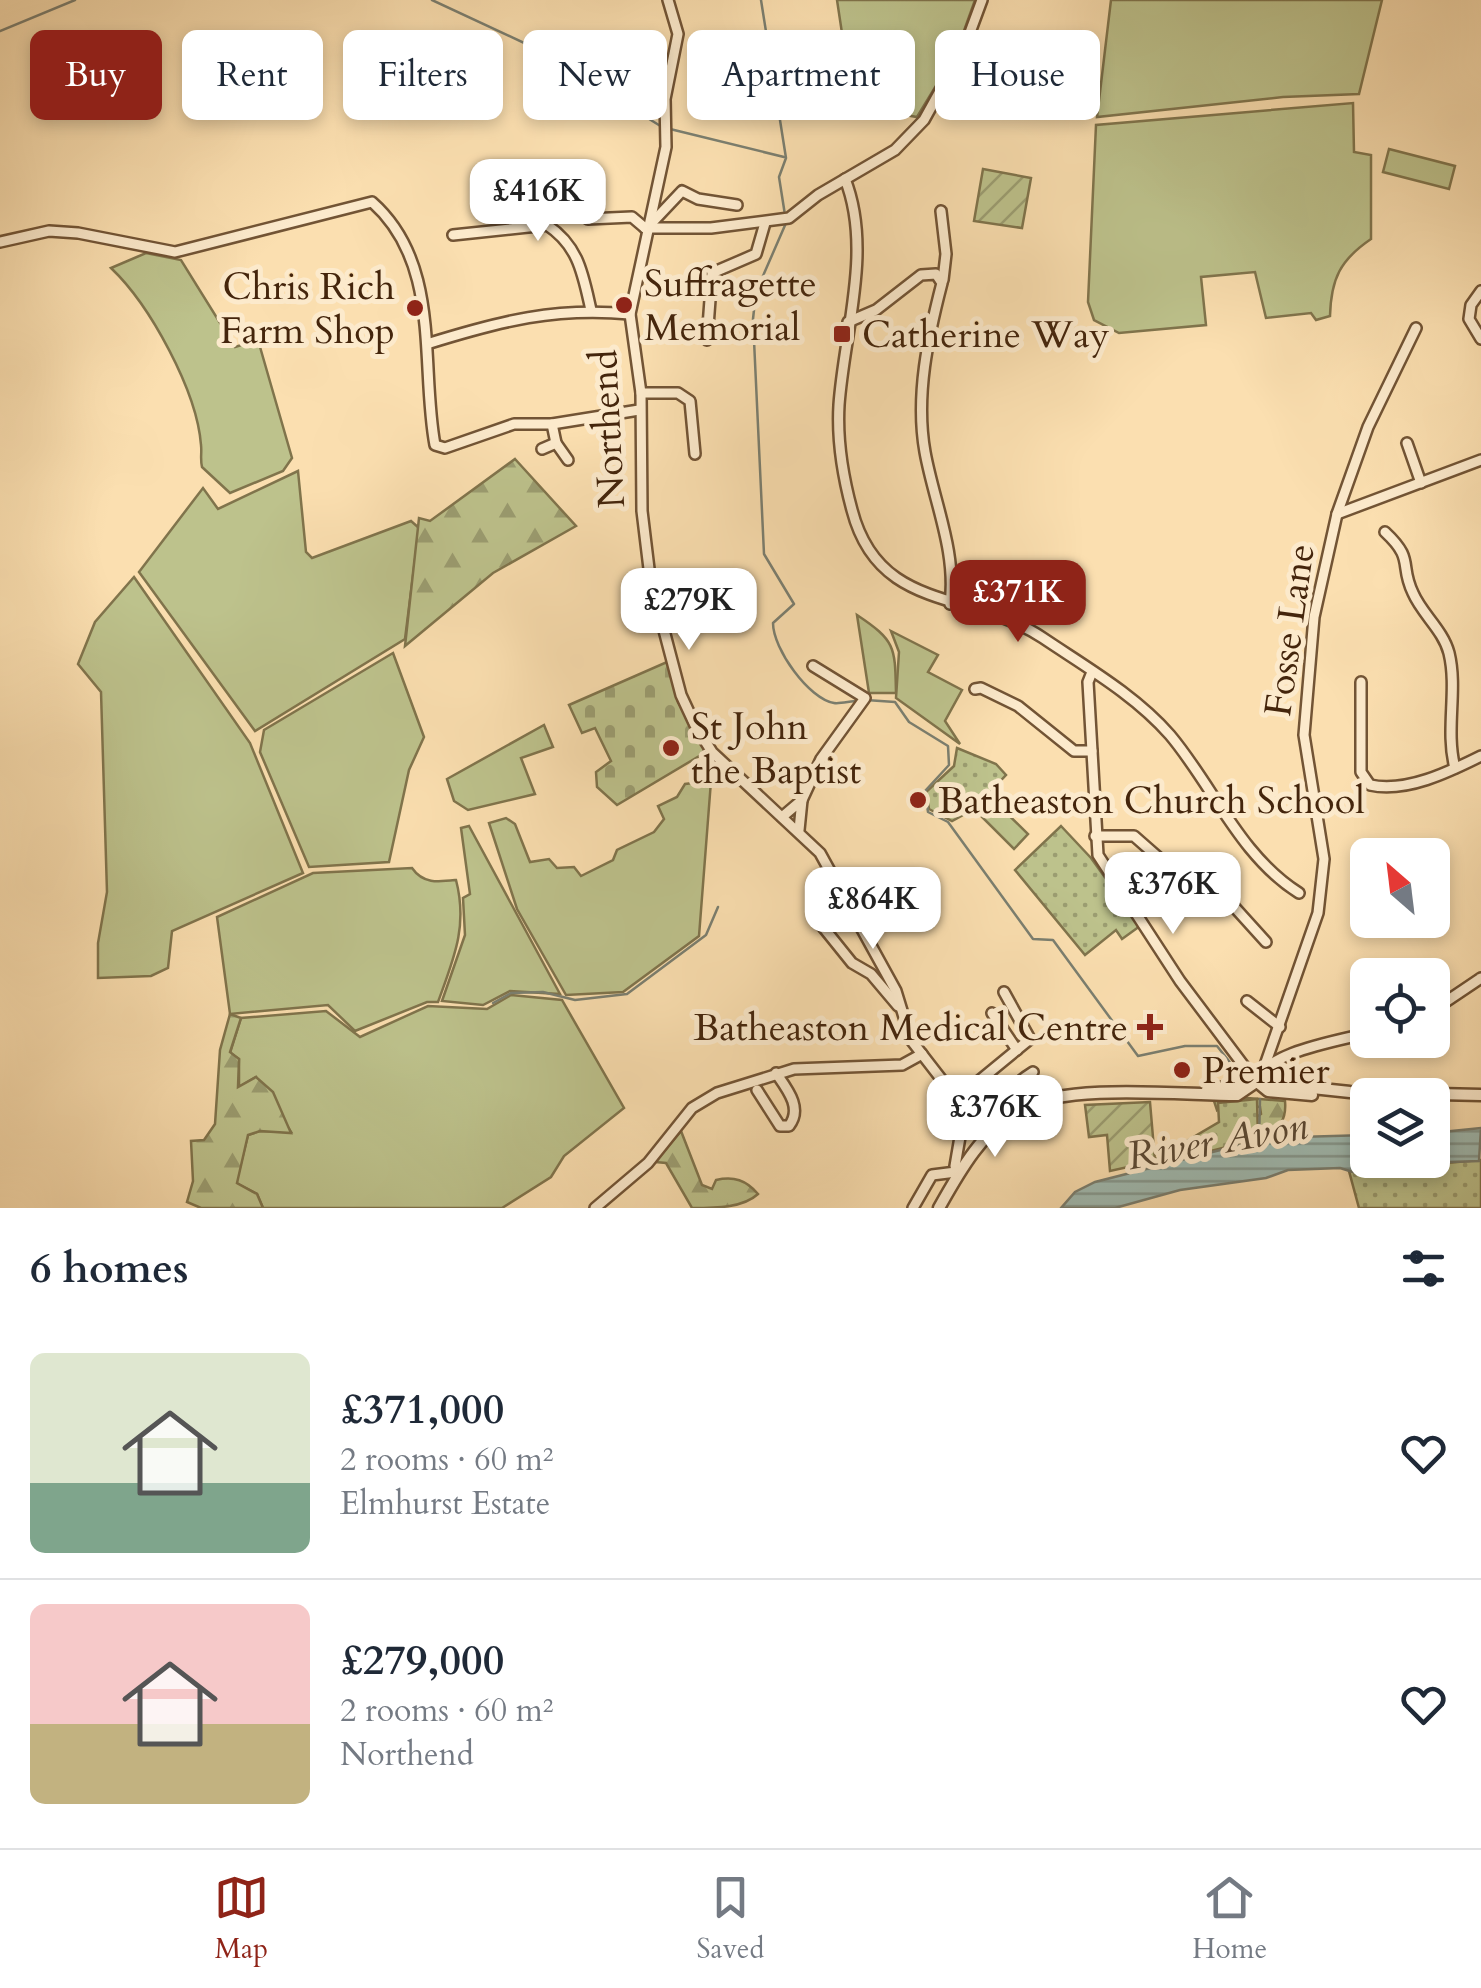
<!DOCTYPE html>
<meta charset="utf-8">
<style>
body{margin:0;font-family:Cardo,serif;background:#f2f2f3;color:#1f2937;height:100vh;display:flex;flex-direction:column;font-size:38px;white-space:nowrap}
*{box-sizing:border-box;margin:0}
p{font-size:32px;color:#747a83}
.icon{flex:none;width:55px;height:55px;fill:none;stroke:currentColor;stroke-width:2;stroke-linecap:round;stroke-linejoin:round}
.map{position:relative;height:1208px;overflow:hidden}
.side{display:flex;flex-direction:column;background:#fff;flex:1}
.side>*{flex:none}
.top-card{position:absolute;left:30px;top:30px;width:1422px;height:90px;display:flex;gap:20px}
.needle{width:65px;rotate:332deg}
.tools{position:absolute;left:1350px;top:838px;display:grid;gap:20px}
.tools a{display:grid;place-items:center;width:100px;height:100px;border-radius:15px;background:#fff;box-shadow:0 5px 15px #0003;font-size:50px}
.price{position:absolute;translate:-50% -85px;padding:0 22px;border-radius:20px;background:#fff;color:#222;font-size:32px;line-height:65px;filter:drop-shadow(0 2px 5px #0008)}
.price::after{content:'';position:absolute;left:50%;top:60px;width:30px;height:22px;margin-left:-15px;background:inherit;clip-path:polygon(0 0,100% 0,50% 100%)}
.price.selected{background:#8f2418;color:#fff}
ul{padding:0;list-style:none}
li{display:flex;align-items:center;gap:30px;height:250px;padding:0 30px}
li+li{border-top:2px solid #e0e1e3}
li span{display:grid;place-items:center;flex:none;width:280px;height:200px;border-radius:15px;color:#555}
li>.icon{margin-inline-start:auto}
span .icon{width:120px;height:120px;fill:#fffc;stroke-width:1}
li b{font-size:42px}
h2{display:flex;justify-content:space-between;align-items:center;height:120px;padding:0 30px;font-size:42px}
.tag{padding:0 35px;border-radius:15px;background:#fff;box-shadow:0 5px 15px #0003;font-size:35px;line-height:90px}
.tag.selected{background:#8f2418;color:#fff}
.tabs{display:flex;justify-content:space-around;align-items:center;height:140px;border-top:2px solid #e0e1e3;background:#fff;font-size:28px;color:#747a83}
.tabs a{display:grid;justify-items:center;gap:5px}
.tabs .selected{color:#8f2418}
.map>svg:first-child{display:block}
.grass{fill:#bdc28c;stroke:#80744c;stroke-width:2.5}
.forest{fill:url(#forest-firs);stroke:#80744c;stroke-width:2.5}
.cemetery{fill:url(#cemetery-stones);stroke:#80744c;stroke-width:2.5}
.park{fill:url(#park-dots);stroke:#80744c;stroke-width:2.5}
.garden{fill:url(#garden-furrows);stroke:#80744c;stroke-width:2.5}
.water{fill:url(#water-rules);stroke:#7b7f70;stroke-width:2.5}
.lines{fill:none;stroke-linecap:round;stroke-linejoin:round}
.stream{stroke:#7b7f70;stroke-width:2.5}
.minor-casing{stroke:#725435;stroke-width:14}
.tertiary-casing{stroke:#725435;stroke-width:15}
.minor{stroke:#fceacc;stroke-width:9}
.tertiary{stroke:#fceacc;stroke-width:10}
.poi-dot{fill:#8f2418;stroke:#fceacc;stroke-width:4}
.labels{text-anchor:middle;stroke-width:10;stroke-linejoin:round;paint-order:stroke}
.poi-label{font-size:38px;fill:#44250c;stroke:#fceacc;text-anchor:start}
.street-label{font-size:38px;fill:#44250c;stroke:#fceacc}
.water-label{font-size:40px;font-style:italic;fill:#5b4a36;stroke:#fceacc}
</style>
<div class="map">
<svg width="1481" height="1208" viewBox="0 0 1481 1208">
<defs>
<pattern id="forest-firs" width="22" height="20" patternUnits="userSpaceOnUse" patternTransform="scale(2.5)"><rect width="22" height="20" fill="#bdc28c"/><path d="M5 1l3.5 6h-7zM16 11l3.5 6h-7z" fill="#9b9d71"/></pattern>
<pattern id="cemetery-stones" width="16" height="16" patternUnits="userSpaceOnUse" patternTransform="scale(2.5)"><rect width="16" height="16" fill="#bdc28c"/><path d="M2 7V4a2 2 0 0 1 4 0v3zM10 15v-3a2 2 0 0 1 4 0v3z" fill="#9b9d71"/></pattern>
<pattern id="park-dots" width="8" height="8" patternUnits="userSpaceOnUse" patternTransform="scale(2.5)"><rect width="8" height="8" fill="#bdc28c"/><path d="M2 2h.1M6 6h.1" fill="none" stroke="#9b9d71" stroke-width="1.8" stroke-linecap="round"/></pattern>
<pattern id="garden-furrows" width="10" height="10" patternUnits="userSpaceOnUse" patternTransform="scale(2.5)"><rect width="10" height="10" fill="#bdc28c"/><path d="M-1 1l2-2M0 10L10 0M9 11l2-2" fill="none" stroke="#9b9d71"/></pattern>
<pattern id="water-rules" width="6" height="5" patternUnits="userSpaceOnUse" patternTransform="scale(2.5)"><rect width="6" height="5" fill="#a0bbb2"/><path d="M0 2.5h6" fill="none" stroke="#84988f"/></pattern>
</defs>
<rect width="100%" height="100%" fill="#fbdfb0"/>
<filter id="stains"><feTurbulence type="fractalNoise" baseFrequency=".002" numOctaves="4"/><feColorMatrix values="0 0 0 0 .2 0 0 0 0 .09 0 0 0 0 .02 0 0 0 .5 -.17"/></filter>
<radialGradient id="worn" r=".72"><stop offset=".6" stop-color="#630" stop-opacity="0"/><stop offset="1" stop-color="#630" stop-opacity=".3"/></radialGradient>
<g class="grass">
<polygon points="837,0 975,0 956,53 917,117 853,106"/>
<polygon points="1111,0 1382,0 1359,94 1283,97 1097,117"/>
<path d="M1353,103L1354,152L1371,155V239C1340,260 1331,279 1330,316L1316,320L1311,313L1266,318L1255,272L1201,277L1206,325L1119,333L1094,320L1088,302L1096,125Z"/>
<polygon points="1389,149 1455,166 1449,189 1383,172"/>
<path d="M146,253L181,260L235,347L258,340L292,458L283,471L230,493L202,467C200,458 202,453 201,445C197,391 150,305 111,268Z"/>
<polygon points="298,471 306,552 312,558 411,521 419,528 405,639 255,731 139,572 203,488 218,509"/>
<polygon points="134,577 250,743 303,873 172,931 168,968 151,976 98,978 98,943 107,892 101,692 78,664 95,622"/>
<path d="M857,615C896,641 895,647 896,693H869Z"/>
<polygon points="891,631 938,655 928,672 962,690 945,721 960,744 896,698 899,652"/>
<polygon points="393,653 424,737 409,770 389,862 309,867 260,752 264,730"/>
<polygon points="544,725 553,747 521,758 535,794 468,810 454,801 447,779"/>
<polygon points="711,781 699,936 623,992 566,995 517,909 489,823 506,818 515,824 530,862 549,859 557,868 574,867 581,876 613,860 617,850 654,832 664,819 658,806 677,797 685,784"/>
<polygon points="988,795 1028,834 1014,849 974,809"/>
<polygon points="469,826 560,994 510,991 483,1005 442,1001 465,935 463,898 470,894 461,828"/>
<path d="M412,868C423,884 438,882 456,880C468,926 454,958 438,1002H427L355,1031L328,1005L230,1014L217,917L313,873Z"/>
<polygon points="511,995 562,1000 624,1108 564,1156 551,1177 502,1208 263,1208 257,1194 236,1183 248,1135 260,1131 291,1132 256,1077 239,1087 239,1059 230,1053 241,1018 326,1011 360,1037 428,1006 487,1009"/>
</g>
<g class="forest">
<polygon points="515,459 576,526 493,573 405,646 419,518 430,521"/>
<polygon points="230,1014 241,1018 230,1052 239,1059 238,1087 256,1077 273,1092 291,1133 260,1131 248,1135 237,1183 257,1194 263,1208 201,1208 187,1202 193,1181 191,1141 204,1140 215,1124 220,1050"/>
<path d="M1222,1096L1285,1101C1288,1136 1262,1128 1247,1150L1210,1157L1208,1152L1261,1114L1260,1107L1223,1105L1217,1110L1214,1101Z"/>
<path d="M681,1131L702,1185L712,1189L716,1180C734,1176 746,1180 758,1194C743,1208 716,1208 692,1208L666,1163L655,1162Z"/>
</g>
<polygon class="cemetery" points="667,662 678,702 705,748 701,755 617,805 597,787 596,772 611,761 595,728 582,733 569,705"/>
<g class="park">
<polygon points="957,748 996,764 1006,775 974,809 952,821 929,809 926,792 954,766"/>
<polygon points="1061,826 1091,858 1140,926 1122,939 1116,930 1085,955 1015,870"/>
<polygon points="1257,1099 1258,1139 1156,1165 1156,1159 1219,1122 1218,1103"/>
<polygon points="1481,1160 1481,1208 1359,1208 1349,1171"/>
</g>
<g class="garden">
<polygon points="983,169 1031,178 1022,228 974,221"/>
<polygon points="1150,1102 1155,1161 1110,1171 1107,1135 1089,1137 1085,1105"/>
</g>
<polygon class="water" points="1481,1128 1479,1161 1360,1165 1353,1172 1340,1168 1288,1170 1266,1178 1180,1190 1115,1208 1061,1208 1075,1192 1095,1182 1236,1146 1298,1137 1367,1135 1368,1160 1432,1160 1433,1133"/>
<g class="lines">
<g class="stream">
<polyline points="432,0 537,49 662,127"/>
<polyline points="761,0 786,158 779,177 785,215"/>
<polyline points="0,31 75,0"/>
<polyline points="813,109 839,113"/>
<polyline points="670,129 784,157"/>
<path d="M786,223L756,292L753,319L764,554L794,604L773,623C773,649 809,699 834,703C840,704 851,701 858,701"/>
<polyline points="866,700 895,702 909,722 948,746 949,765 925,791 928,812 948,822 1033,939 1053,940 1138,1056 1185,1046 1217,1046 1240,1075"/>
<polyline points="493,1003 511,993 543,992 575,1000 627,994 706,935 718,907"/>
<polyline points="1259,1142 1260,1099"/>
</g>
<g class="minor-casing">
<g id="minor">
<polyline points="668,0 678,34 665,99 666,147 630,314 641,393 642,511 650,577 681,695 695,725 712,752 820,853 896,991 911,1040 959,1102 960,1137 955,1166 958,1174"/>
<path d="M845,179C873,250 844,332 839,405C837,439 843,477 852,510C879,614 972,590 1043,638C1086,667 1135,695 1170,735C1213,786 1240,856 1299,893"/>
<polyline points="941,211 946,254 943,280"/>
<polyline points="588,219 632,217 645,228"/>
<polyline points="648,227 682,191 698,199 737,205"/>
<polyline points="645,228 711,228 789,218 818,195 895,150 924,120 965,46 982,0"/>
<path d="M453,235L547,225C579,246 583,275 591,310"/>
<path d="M0,242L49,231L78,233L175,252L372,202C442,264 420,365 435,445L445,448L514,424H552L639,410"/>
<polyline points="1481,291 1471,305 1469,319 1481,339"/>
<path d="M848,322L876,310L921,275L936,274L942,283C928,337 915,396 925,452C934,502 957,552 950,604"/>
<polyline points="707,340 712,273 756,254 765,223"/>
<path d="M430,343C501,321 555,307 630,314"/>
<polyline points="641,393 678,393 690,401 695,454"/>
<polyline points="552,424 556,443 568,460"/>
<polyline points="1407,443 1421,483"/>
<polyline points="542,449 556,443"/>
<polyline points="1337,514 1481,460"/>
<path d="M1385,532C1415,560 1399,564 1413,593C1422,614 1443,630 1449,653C1458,690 1445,730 1455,768"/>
<polyline points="1092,672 1088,682 1098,855 1180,981 1256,1082"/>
<path d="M1361,682V772L1370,785C1406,793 1449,772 1481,756"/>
<polyline points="975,689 981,688 1018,706 1074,751 1092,751"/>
<polyline points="802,800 821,759 865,698 813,666"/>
<polyline points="782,817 802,800 799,830"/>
<polyline points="1095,836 1134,836 1167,865 1209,879 1266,942"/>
<polyline points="819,922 852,963 871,974 898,1006"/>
<polyline points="1247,1001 1280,1027"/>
<polyline points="1432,1011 1481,978"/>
<polyline points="992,1013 1017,1050"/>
<polyline points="1265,1065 1318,913 1324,859 1304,735 1314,617 1337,514 1368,427 1416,328"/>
<path d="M1257,1082C1264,1052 1339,1041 1368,1033"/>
<path d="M757,1090L780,1126H789C803,1108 787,1089 776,1073"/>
<polyline points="957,1099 1030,1039 1004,992"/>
<path d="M1003,1121C1000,1099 1015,1083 1033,1072"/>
<polyline points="595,1208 648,1163 692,1108 717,1093 794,1069 902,1065 922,1054"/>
<polyline points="913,1208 932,1175 956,1172"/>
</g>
</g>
<g class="tertiary-casing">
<g id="tertiary">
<polyline points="1257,1082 1268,1091 1312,1095"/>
<polyline points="1207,1090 1256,1082 1350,1092 1481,1095"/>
<path d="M939,1208C959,1172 984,1128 1022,1108C1069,1083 1182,1095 1237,1095L1256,1082"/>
</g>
</g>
<use href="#minor" class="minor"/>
<use href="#tertiary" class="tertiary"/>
</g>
<g class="poi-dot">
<circle cx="624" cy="305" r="10"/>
<circle cx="415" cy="308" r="10"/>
<rect x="832" y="324" width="20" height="20" rx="5"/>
<circle cx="671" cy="748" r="10"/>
<circle cx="918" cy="800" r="10"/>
<path d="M1145 1012h10v10h10v10h-10v10h-10v-10h-10v-10h10z"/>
<circle cx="1182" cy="1070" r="10"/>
</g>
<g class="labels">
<g class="poi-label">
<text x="644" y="296">Suffragette<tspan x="644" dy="44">Memorial</tspan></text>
<text x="395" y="299" text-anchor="end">Chris Rich<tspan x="395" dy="44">Farm Shop</tspan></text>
<text x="862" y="347">Catherine Way</text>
<text x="691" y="739">St John<tspan x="691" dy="44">the Baptist</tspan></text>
<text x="938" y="813">Batheaston Church School</text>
<text x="1128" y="1040" text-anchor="end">Batheaston Medical Centre</text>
<text x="1202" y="1083">Premier</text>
</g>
<g class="street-label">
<text transform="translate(607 429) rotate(-93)" y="13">Northend</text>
<text transform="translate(1289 630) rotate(-82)" y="13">Fosse Lane</text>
</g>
<g class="water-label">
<text transform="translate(1217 1140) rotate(-10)" y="14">River Avon</text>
</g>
</g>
<rect width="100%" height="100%" filter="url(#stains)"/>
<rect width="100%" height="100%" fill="url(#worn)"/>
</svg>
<div class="tools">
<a><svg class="needle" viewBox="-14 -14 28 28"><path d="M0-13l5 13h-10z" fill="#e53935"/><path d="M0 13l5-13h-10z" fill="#747a83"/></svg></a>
<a><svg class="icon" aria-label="locate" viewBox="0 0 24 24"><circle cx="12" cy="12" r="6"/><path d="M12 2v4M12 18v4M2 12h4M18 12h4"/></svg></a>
<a><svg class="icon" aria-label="layers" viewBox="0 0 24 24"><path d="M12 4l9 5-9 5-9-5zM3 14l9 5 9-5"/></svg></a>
</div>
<b class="price" style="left:538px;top:244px">£416K</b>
<b class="price selected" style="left:1018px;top:645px">£371K</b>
<b class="price" style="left:689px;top:653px">£279K</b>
<b class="price" style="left:1173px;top:937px">£376K</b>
<b class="price" style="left:873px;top:952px">£864K</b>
<b class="price" style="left:995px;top:1160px">£376K</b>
<div class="top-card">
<a class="tag selected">Buy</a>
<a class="tag">Rent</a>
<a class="tag">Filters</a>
<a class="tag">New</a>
<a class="tag">Apartment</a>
<a class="tag">House</a>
</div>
</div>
<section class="side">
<h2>6 homes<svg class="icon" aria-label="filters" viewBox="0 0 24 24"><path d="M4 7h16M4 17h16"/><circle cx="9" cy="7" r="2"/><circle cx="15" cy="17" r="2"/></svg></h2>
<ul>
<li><span style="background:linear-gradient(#dfe7d0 65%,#7fa58c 0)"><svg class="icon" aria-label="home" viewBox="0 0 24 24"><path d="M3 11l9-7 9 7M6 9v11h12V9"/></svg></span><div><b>£371,000</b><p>2 rooms · 60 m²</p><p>Elmhurst Estate</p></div><svg class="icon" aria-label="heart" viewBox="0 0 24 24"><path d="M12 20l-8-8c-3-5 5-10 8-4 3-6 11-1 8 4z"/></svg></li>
<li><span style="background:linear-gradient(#f6c9c9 60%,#c2b280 0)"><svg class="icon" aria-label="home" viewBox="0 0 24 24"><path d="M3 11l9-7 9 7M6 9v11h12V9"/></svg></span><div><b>£279,000</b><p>2 rooms · 60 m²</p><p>Northend</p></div><svg class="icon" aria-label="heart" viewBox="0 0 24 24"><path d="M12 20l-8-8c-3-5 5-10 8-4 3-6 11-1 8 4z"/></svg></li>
</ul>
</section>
<nav class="tabs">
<a class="selected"><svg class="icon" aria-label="map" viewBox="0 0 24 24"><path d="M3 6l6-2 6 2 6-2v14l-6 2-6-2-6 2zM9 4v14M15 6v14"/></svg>Map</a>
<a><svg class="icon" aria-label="saved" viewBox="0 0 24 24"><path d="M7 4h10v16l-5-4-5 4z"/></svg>Saved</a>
<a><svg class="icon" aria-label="home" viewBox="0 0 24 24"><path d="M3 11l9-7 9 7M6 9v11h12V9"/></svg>Home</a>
</nav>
